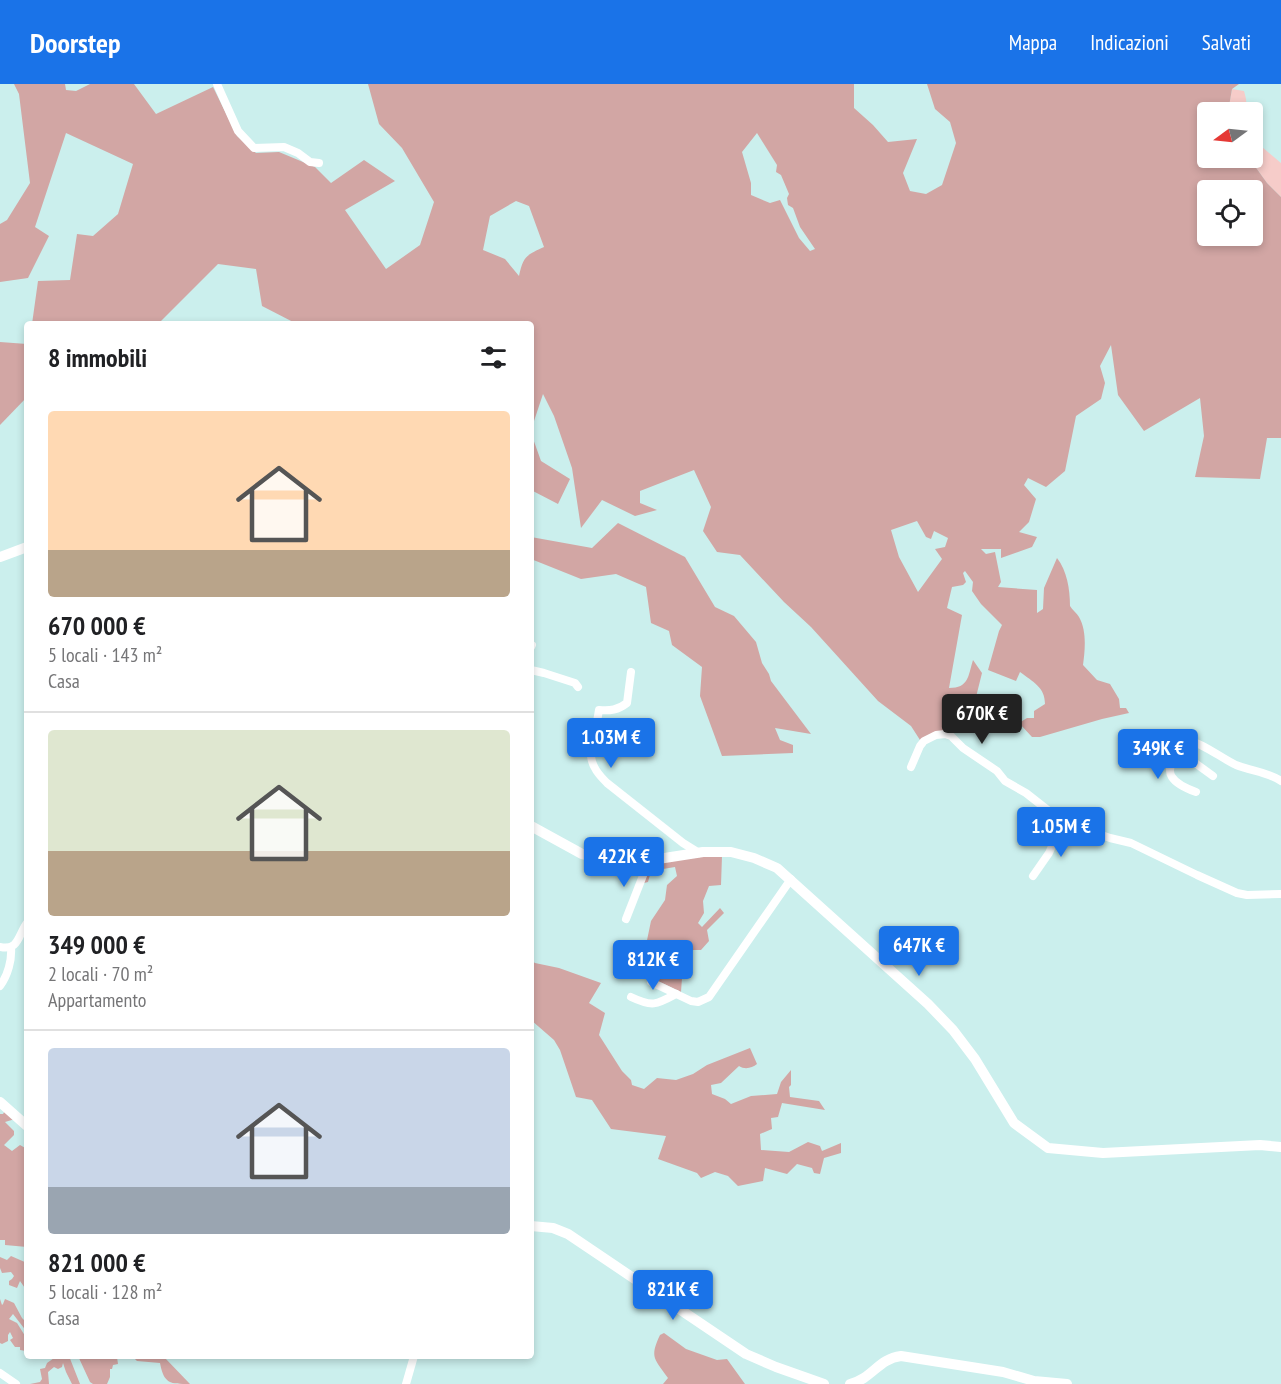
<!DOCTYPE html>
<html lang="it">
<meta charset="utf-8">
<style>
body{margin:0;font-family:"PT Sans Narrow",sans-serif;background:#f6f6f6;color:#202124;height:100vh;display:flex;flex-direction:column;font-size:22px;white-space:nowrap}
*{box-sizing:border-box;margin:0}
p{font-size:20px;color:#757577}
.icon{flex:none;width:33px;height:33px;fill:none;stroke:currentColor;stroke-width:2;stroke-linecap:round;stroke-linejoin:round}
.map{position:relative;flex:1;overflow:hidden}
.panel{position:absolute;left:24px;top:237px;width:510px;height:1038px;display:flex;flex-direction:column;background:#fff;border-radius:6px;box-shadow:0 3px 9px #0003}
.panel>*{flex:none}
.needle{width:39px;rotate:255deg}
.buttons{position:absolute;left:1197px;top:18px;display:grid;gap:12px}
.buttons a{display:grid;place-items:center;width:66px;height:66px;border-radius:6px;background:#fff;box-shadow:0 3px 9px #0003;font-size:30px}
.price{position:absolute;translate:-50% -51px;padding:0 14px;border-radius:6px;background:#1a73e8;color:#fff;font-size:20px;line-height:39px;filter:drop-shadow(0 2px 3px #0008)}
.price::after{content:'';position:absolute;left:50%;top:36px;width:18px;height:14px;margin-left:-9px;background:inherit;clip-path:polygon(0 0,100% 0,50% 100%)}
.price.current{background:#222;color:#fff}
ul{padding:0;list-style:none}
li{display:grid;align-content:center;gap:12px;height:318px;padding:0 24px}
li+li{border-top:2px solid #e0e0e0}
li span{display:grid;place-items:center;height:186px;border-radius:6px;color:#555}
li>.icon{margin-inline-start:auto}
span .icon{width:108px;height:108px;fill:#fffc;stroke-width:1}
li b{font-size:26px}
h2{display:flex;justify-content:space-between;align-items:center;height:72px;padding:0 24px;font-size:26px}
header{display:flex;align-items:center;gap:36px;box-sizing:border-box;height:84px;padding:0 30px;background:#1a73e8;color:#fff}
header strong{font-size:28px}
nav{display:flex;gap:33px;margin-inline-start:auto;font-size:21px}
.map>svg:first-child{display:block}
.green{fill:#f6ccc9}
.forest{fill:#d2a6a4;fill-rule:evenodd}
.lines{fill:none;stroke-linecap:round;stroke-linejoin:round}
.street{stroke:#fff;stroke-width:8}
.secondary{stroke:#fff;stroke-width:10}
</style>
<header>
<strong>Doorstep</strong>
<nav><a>Mappa</a><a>Indicazioni</a><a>Salvati</a></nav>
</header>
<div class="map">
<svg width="1281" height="1300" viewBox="0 0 1281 1300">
<rect width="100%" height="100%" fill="#cbefed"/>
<g class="green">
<path d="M1232,5L1244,7C1246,14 1248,21 1244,28H1228Z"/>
<polygon points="1253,50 1255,57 1281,79 1281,113 1267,99 1249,74 1252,74"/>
</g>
<g class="forest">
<path d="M14,0H65L66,6L76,7L90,0H134L156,30L213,3L237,52L256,69L279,68L315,83L331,99L364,76L395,97L345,126L386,185L420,161L434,118L402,64L379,40L368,0H854V24L873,41L888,58L917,55L903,89L910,107L926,110L942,101L956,59L950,38L935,25L927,0H1239L1232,5L1228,28H1208V74H1249L1267,99L1281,113V354H1267L1260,395L1195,393L1204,352L1200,314L1144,347L1118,311L1111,261L1100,282L1105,299L1101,315L1076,332L1065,387L1046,403L1028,394L1024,401L1036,415L1029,438L1019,448L1037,453L1032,463L1001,474V465H981L986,470L995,468L1001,498L998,503L1037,506V529L1043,525L1044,504L1057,474C1067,487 1070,505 1070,522C1072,526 1077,529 1079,533C1087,547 1085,566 1083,581L1097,596L1110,600L1119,615L1120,624H1126L1129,629L1102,635L1040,653H1032L1019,639L1027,634H1034V627L1045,620C1045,603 1033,598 1020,588L1016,597L988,586L999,547L1002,541L981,520L972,507L973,498L965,487L963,489L966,498L963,501L952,503L947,524L962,531L949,604C969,604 968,592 973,576L982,589L974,621L946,647L920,656L911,642L878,617L811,543L784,518L740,471L717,468L703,447L711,423L694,386L640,407V419L657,426L635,432L602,416L581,444L572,384L554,332L543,310L531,346V240H297L262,222L256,185L218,180L158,240H32L38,197L70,196L77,150L93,152L118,130L133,80L66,49L35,143L49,152L28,194L0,198V140L7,136L30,99L19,10ZM757,49L777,81L776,88L781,91L789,110L787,114L788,121L793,124L800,143L815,165L810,167L799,154L780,116L770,119L751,111V99L742,68ZM1208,106H1252V152H1208ZM516,117L529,122L544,163C526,171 523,173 519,192L505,175L483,166L490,132ZM917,437L926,453L931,455L934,447L948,454L945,463L935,465L942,475L918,508L899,473L891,446Z"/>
<polygon points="0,258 27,260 27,313 0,341"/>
<polygon points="531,349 541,377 570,395 558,420 531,406"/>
<polygon points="618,439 685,473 715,523 734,532 756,558 762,579 769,590 771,597 811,650 775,644 780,656 793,661 793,669 722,672 700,612 702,583 672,561 669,547 651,539 646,503 616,490 581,495 531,475 531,453 592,464"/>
<path d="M702,772H722L721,801L709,802L703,817L704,829L698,839L702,843L720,824L724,829L707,846L709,857L701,866C680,865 679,870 673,888L682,894L681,908L637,887L646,861L651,837L665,816L667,801L677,792L675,783L651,787L648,798L644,799L647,780Z"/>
<path d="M531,876L535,879L559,884L601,899L589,919L605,929L599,951L622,987L631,996L632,1001L644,1005L657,994L676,996L693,990L707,981L750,964L757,980C752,984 745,986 739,982L721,999L711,1001L712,1010L725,1015L731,1020L751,1012L777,1010L781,998L791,986V1001L789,1003L790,1013L819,1017L825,1026L782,1019L778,1033L771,1034L772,1045L760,1050L761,1066L789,1068L808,1058L820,1062L822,1067L841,1059V1069L824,1074L820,1090L814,1089L812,1084L797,1080L787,1090L765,1084L763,1097L738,1102L728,1092L715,1088L701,1094L697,1089L658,1075L666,1052L611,1045L592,1016L576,1013L560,966L554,956L531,936Z"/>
<polygon points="6,1025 15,1035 5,1038 14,1047 14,1051 4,1061 12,1067 20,1061 27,1065 27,1163 5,1161 5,1156 0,1156 0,1030 3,1030"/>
<polygon points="11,1172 27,1179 27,1207 20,1197 17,1204 9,1201 9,1197 12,1195 14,1192 11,1188 2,1189 0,1184 0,1173 7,1176"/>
<polygon points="0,1215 2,1221 3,1220 5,1215 14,1219 22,1234 27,1239 27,1248 13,1230 9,1235 17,1239 27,1255 26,1267 20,1266 20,1263 15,1263 10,1256 13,1254 10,1248 8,1251 8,1257 2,1260 0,1259"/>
<path d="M664,1249L686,1265L717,1276L727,1275L745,1300H663L668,1294C655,1275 649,1274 660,1251Z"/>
<polygon points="57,1272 69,1272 80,1300 72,1300 66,1288 63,1279 62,1283 58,1285 54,1283 48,1288 49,1300 30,1300 40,1298 42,1295 40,1285 45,1284 47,1279"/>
<polygon points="78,1272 121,1272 117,1273 118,1280 113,1281 112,1285 110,1285 110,1293 107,1300 93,1300 90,1298"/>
<path d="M122,1272H165V1274L190,1300C170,1300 164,1300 160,1279L137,1277L134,1274H124Z"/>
</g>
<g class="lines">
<g class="street">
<polyline points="217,0 238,47 254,64 284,63 298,69 310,78 319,79"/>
<polyline points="531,563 532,561"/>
<polyline points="531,586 544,589 575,599 578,603"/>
<path d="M631,588L627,619C618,626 610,627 599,626L591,672C592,683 599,691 607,699L683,759L699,769"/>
<polyline points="1180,668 1213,692"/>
<polyline points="911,683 920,662 924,657 936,651 945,650 951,652 963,664 997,687 1005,697 1026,709 1054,731 1065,738 1110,754 1131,759 1197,791 1237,809 1247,811 1281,810"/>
<path d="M1196,708C1174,700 1159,689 1180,668L1181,659L1185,656C1200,657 1221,674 1236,681C1251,687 1268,688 1281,697"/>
<polyline points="1033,792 1049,769 1057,751 1065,738"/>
<polyline points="626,835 644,789 644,777"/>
<path d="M0,863C19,867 18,851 27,839"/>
<polyline points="651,898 691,917 698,918 709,913 791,795"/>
<path d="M0,902C8,891 12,876 11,863"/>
<path d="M631,913C652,923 656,921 676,910"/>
<polyline points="0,1289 16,1300"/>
<polyline points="406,1300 414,1272"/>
</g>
<g class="secondary">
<polyline points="0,473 27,463"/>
<polyline points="531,742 582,770 626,780 703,768 731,768 754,774 777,784 928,920 953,946 975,975 1014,1039 1048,1064 1103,1069 1260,1061 1281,1063"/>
<polyline points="0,1018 27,1042"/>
<polyline points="531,1142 553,1144 568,1150 746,1270 776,1283 824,1300"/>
<path d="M850,1300C873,1294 878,1275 901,1272L1003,1288L1034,1297L1067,1300"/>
</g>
</g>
</svg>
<div class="buttons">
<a><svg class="needle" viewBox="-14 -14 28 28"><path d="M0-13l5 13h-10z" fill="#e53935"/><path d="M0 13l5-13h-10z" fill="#757577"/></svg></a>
<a><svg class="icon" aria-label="locate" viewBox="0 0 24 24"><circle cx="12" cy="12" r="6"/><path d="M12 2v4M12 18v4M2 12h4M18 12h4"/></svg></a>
</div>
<b class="price current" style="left:982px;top:661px">670K €</b>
<b class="price" style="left:611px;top:685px">1.03M €</b>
<b class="price" style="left:1158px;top:696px">349K €</b>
<b class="price" style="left:1061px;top:774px">1.05M €</b>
<b class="price" style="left:624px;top:804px">422K €</b>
<b class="price" style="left:919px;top:893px">647K €</b>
<b class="price" style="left:653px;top:907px">812K €</b>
<b class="price" style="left:673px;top:1237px">821K €</b>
<section class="panel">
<h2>8 immobili<svg class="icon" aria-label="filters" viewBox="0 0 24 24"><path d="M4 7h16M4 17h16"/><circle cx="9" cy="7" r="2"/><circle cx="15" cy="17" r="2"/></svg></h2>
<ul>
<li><span style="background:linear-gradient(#ffd9b3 75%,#b9a48a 0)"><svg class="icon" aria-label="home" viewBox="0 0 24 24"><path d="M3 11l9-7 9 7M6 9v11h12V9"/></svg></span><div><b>670 000 €</b><p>5 locali · 143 m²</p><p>Casa</p></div></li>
<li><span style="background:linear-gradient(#dfe7d0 65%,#b9a48a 0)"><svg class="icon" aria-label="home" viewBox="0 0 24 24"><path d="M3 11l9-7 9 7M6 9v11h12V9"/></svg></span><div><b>349 000 €</b><p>2 locali · 70 m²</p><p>Appartamento</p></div></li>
<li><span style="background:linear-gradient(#c9d6e8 75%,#9aa5b1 0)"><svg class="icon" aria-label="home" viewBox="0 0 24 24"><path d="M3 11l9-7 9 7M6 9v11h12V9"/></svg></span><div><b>821 000 €</b><p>5 locali · 128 m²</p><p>Casa</p></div></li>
</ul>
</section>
</div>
